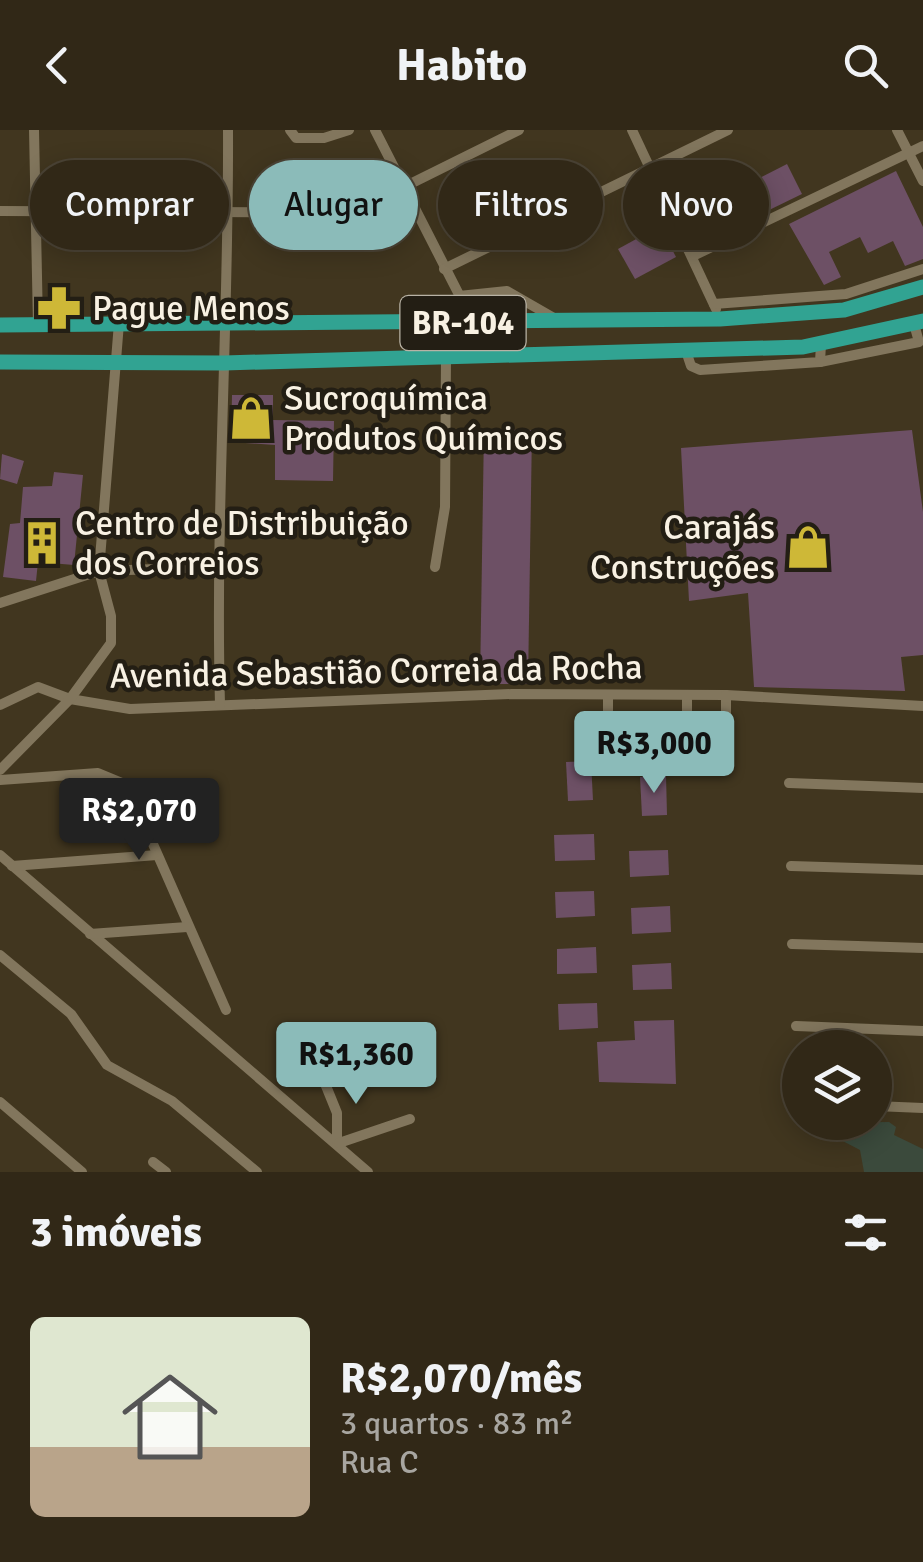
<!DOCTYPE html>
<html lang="pt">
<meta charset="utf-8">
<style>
body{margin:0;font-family:Signika,sans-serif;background:#3d3424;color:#f1f3f6;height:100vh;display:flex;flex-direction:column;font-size:38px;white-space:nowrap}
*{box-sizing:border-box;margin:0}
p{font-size:32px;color:#a8a6a1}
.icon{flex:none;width:55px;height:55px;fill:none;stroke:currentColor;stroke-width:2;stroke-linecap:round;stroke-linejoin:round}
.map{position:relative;height:1042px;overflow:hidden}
.side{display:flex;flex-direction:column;background:#312817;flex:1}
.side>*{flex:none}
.banner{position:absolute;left:30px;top:30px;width:865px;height:90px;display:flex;gap:20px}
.controls{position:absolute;left:782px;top:900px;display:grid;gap:20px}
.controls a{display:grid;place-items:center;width:110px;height:110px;border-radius:50%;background:#312817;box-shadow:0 5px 25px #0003,0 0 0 2px #4c4436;font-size:50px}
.price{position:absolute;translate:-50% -85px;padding:0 22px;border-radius:10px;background:#8bbbb9;color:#111;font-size:32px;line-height:65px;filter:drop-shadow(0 2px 5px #0008)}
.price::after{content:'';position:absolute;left:50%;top:60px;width:30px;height:22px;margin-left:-15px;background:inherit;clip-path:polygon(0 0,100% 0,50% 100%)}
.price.on{background:#222;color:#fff}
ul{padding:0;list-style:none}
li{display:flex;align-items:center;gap:30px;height:250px;padding:0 30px}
li span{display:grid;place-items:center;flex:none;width:280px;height:200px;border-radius:15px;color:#555}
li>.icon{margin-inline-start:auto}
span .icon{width:120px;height:120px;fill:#fffc;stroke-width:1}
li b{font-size:42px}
h2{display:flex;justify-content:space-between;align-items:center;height:120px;padding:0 30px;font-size:42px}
.chip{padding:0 35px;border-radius:45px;background:#312817;box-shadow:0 5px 25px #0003,0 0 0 2px #4c4436;font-size:35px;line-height:90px}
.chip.on{background:#8bbbb9;color:#111}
header{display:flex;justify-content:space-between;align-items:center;height:130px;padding:0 30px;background:#312817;font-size:45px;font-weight:700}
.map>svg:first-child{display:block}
.green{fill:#3b4a3c}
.building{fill:#6d5065}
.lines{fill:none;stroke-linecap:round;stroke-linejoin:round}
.minor{stroke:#82765d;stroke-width:10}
.highway{stroke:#31a392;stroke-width:15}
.labels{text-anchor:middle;stroke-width:9;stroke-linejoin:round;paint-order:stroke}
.shield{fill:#231e14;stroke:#b8b2a5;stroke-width:2.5}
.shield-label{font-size:32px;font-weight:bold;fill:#f8f1e3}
.poi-label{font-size:35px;fill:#f8f1e3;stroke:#231e14;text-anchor:start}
.street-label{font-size:35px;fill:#f8f1e3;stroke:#231e14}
</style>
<header><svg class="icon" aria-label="back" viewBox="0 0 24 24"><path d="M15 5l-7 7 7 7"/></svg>Habito<svg class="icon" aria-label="search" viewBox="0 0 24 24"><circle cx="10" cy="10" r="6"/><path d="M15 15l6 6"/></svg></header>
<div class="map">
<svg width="923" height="1042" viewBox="0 0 923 1042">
<rect width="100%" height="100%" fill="#41361f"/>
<polygon class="green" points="889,992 896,997 894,1005 923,1019 923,1042 864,1042 860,1020 808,993"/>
<g class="building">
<polygon points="787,34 802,64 705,111 691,83"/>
<polygon points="896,41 923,97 923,129 905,136 893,111 868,123 860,107 829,122 841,147 824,155 789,94"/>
<polygon points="660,96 676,127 635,149 618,119"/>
<polygon points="232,265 273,265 273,290 334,291 333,351 275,350 275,315 231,312"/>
<polygon points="484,299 532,300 528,554 480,554"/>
<polygon points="912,300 923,382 923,525 901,527 905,561 754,557 748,463 689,471 681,318"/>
<polygon points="2,324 24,331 17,354 0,349"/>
<polygon points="54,342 83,345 74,435 38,432 36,451 3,447 10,394 20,393 23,357 52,356"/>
<polygon points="591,631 593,670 568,671 566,632"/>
<polygon points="666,645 667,685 642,686 640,647"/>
<polygon points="594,704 595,730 555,731 554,705"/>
<polygon points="668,720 669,745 630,747 629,721"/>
<polygon points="594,761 595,786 556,788 555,762"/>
<polygon points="670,776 671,802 632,804 631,778"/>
<polygon points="596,817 597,843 557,844 557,819"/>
<polygon points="671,833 672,859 633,860 632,835"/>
<polygon points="597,873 598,898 559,900 558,874"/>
<polygon points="674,890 676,954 599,952 597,912 635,910 634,891"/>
</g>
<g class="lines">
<g class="minor">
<polyline points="34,0 38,195"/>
<polyline points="290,0 296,8 324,8 349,0"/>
<polyline points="375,0 473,192"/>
<polyline points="632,0 716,179"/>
<polyline points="897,0 923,51"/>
<polyline points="404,57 519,0"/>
<polyline points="0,81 416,83"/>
<polyline points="695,125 923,16"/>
<polyline points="444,139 728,0"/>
<polyline points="459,166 507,161 554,188"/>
<polyline points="714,174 846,164 923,139"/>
<polyline points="686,221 691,236 700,240 820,232 821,214"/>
<polyline points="820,232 919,212 914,194"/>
<polyline points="435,437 445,377 446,226"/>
<polyline points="0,473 99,441 216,437"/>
<polyline points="608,565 608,592"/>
<polyline points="687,565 687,586"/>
<polyline points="0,575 38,557 70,569 130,579 512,564 726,565 923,576"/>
<path d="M220,575C215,383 229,192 228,0"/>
<polyline points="726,583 726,565"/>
<polyline points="0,640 70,569 111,513 111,486 99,441 119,193"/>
<polyline points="0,650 98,643 127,655 226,880"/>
<polyline points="789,653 923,658"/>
<polyline points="0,725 368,1042"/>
<polyline points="12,736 157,725"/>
<polyline points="791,736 923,740"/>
<polyline points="90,804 187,797"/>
<polyline points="792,814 923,818"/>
<polyline points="0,825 71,884 107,935 172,971 257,1042"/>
<polyline points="796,896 923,901"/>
<polyline points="324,951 337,983 337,1012"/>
<polyline points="0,972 82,1042"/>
<polyline points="875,976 923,978"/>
<polyline points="339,1013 410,989"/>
<polyline points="153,1032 166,1042"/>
</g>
<g class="highway">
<polyline points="0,195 720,189 844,180 923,157"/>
<polyline points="0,232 224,233 803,217 923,191"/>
</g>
</g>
<defs>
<g id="pharmacy-bare" transform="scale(3.45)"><path d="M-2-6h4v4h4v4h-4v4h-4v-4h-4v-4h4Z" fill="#ceb837" stroke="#231e14" stroke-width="2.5" paint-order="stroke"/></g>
<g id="shop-bare" transform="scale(3.45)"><path d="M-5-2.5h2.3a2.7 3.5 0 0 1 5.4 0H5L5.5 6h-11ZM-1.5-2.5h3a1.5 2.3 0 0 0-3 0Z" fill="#ceb837" stroke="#231e14" stroke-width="2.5" paint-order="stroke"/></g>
<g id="building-bare" transform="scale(3.45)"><path d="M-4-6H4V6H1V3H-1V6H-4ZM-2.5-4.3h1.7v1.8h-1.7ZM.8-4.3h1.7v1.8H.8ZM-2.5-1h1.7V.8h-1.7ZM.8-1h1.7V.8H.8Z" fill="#ceb837" stroke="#231e14" stroke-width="2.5" paint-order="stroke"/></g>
</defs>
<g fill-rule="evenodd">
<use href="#pharmacy-bare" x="59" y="178"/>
<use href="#shop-bare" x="251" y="288"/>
<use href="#building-bare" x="42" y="413"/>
<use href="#shop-bare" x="808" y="417"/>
</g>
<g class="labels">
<rect class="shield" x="400.5" y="166" width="125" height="54" rx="8"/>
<g class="shield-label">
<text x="463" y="204">BR-104</text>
</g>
<g class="poi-label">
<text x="92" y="190">Pague Menos</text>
<text x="284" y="280">Sucroquímica<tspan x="284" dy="40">Produtos Químicos</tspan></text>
<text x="75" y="405">Centro de Distribuição<tspan x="75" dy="40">dos Correios</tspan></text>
<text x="775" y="409" text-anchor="end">Carajás<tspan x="775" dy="40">Construções</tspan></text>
</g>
<g class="street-label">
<text transform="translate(376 541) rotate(-1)" y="12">Avenida Sebastião Correia da Rocha</text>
</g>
</g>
</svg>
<div class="controls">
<a><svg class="icon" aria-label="layers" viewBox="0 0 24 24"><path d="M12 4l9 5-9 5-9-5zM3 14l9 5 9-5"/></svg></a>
</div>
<b class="price" style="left:654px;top:666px">R$3,000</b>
<b class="price on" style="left:139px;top:733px">R$2,070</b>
<b class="price" style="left:356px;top:977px">R$1,360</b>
<div class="banner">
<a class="chip">Comprar</a>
<a class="chip on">Alugar</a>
<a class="chip">Filtros</a>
<a class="chip">Novo</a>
</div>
</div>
<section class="side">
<h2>3 imóveis<svg class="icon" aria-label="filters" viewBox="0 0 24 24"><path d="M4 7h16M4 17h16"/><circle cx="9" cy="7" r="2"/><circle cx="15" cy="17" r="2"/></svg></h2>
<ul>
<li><span style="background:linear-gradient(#dfe7d0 65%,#b9a48a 0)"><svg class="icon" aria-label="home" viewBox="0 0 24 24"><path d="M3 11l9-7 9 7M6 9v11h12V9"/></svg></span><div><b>R$2,070/mês</b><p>3 quartos · 83 m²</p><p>Rua C</p></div></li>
</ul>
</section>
